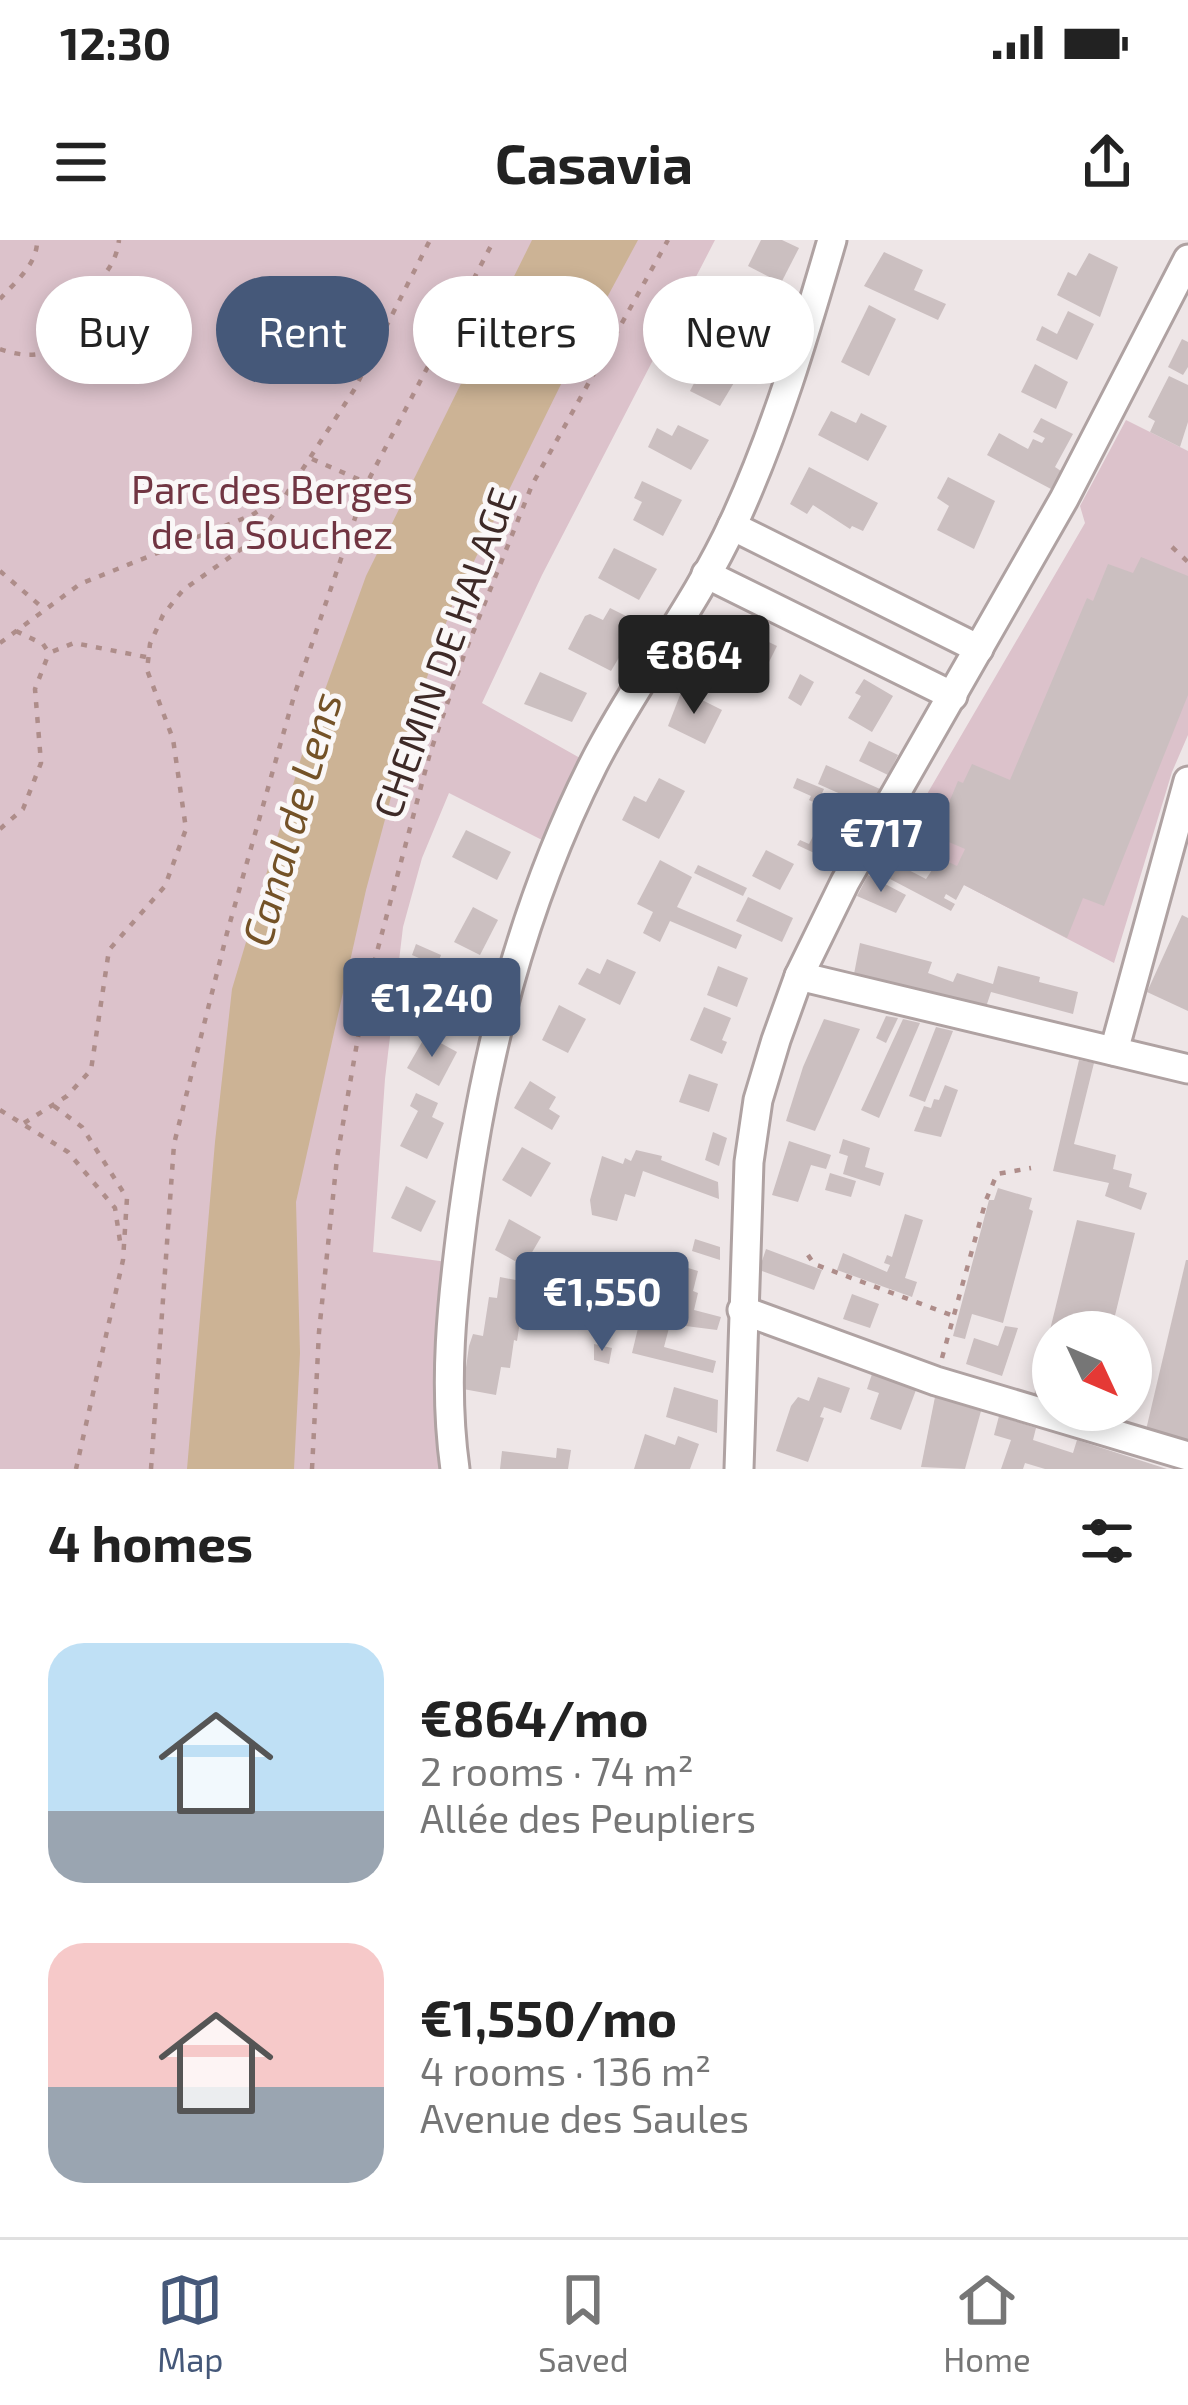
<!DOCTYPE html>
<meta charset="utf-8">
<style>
body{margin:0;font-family:"Exo 2",sans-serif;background:#f6f6f6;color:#222;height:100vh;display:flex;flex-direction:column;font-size:45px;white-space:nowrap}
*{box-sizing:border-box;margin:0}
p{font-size:39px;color:#767676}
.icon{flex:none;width:66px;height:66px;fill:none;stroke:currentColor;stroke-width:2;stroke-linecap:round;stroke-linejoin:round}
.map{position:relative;height:1229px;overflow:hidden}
.panel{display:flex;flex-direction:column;background:#fff;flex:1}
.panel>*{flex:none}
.guide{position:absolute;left:36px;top:36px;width:1116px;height:108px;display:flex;gap:24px}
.needle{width:78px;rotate:134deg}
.buttons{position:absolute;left:1032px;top:1071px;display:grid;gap:24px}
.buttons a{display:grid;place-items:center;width:120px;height:120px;border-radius:50%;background:#fff;box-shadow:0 6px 18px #0003;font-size:60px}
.price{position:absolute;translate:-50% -102px;padding:0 27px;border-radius:12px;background:#455879;color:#fff;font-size:39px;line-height:78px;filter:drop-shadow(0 3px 6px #0008)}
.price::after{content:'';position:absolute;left:50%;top:72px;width:36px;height:27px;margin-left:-18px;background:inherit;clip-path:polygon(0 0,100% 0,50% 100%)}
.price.selected{background:#222;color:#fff}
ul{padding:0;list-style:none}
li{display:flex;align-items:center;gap:36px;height:300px;padding:0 48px}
li span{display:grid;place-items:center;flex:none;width:336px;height:240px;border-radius:36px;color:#555}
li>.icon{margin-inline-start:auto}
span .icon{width:144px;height:144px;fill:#fffc;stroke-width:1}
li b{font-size:51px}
h2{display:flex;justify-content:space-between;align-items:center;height:144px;padding:0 48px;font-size:51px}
.tag{padding:0 42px;border-radius:54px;background:#fff;box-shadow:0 6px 18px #0003;font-size:42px;line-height:108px}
.tag.selected{background:#455879;color:#fff}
.status{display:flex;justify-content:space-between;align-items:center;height:84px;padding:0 60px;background:#fff;direction:ltr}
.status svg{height:33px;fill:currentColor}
header{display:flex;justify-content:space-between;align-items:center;height:156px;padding:0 48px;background:#fff;font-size:54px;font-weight:700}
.tab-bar{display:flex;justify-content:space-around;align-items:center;height:168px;border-top:3px solid #e0e0e0;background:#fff;font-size:33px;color:#767676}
.tab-bar a{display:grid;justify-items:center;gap:6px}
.tab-bar .selected{color:#455879}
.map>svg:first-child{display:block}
.green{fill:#dcc2cb}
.water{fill:#ccb395}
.building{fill:#cbbfc0}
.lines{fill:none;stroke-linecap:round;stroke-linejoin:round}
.minor-casing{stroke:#afa2a2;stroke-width:33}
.path{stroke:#ae8d8a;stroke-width:4.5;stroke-dasharray:6 9;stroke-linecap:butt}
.minor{stroke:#fff;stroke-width:27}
.labels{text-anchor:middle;stroke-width:10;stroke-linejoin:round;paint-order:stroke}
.park-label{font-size:39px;fill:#713542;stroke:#faf7f7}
.street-label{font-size:39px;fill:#3e2a27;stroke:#faf7f7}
.water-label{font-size:42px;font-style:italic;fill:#745227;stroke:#faf7f7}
</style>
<div class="status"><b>12:30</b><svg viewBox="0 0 49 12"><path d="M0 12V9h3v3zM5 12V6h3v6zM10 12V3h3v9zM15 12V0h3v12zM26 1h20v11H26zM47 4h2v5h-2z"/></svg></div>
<header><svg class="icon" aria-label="menu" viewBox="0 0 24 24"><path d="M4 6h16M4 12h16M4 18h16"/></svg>Casavia<svg class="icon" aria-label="share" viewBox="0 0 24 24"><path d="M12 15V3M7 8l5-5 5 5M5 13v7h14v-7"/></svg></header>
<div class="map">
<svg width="1188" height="1229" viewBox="0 0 1188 1229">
<rect width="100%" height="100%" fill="#eee6e7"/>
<g class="green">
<polygon points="0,0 715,0 542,335 482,463 580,518 542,600 449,553 422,618 403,687 385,839 373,1012 447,1022 435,1155 443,1229 0,1229"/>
<polygon points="1126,180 1188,211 1188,495 1172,532 1114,723 895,609 1085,283 1080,266"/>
</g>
<polygon class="water" points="532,0 638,0 568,130 452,366 411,483 366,650 296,962 300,1113 294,1229 187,1229 215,902 232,749 304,508 366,336"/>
<g class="building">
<polygon points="761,0 782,0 799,8 781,43 748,26"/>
<polygon points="884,12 923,30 914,50 946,64 938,80 864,46"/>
<polygon points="1089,13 1118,27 1100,77 1057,55 1068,32 1076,36"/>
<polygon points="752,65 779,79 766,106 738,92"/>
<polygon points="869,65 896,79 869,136 841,122"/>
<polygon points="1068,71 1094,84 1077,120 1036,100 1042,86 1057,94"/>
<polygon points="1182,99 1188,102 1188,127 1183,135 1168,127"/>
<polygon points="706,120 738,136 720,166 690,151"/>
<polygon points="1035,124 1068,142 1056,169 1021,152"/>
<polygon points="1169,136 1188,145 1188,182 1180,207 1150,192 1155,181 1148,177"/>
<polygon points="831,171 856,183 861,173 887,186 868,221 818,195"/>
<polygon points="1041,178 1073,194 1055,227 1061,231 1051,249 987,215 999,193 1028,209 1033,199 1042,203 1045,198 1033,192"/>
<polygon points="678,185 709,200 691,230 648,207 657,188 672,196"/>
<polygon points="809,227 878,263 863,291 852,286 850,289 813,265 807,274 790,264"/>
<polygon points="948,237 995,261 974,309 937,290 949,266 937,258"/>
<polygon points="642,241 682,260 663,296 633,280 642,262 634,258"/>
<polygon points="614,308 657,329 639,360 598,338"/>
<polygon points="1141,317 1188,336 1188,455 1104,666 1083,658 1067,698 964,645 956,660 946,654 944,658 955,664 951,671 871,629 884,604 902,613 897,624 926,639 940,618 957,626 965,609 935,596 958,541 963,543 972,524 1010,540 1087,358 1093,361 1108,324 1133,333"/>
<polygon points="610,368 630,378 622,394 630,399 611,431 568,409 585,376 590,374 603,380"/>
<polygon points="722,379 777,406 764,432 710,404"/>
<polygon points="540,432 587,453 572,482 524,464"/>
<polygon points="800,434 814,442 801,466 788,458"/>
<polygon points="864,439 893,456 872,492 848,478 861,456 855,453"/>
<polygon points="682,450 722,470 705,504 668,486"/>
<polygon points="869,501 898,515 888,535 859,521"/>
<polygon points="826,525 880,549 870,567 818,544"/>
<polygon points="659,538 685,551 659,599 622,580 634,556 646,562"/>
<polygon points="797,538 824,549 817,564 809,560 811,556 793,548"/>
<polygon points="829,565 860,580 838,624 797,605 800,600 809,604"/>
<polygon points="466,590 511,612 497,640 452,617"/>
<polygon points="766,610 794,624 780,650 752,636"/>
<polygon points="660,620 692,637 677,667 742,695 736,709 670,681 660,702 643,693 653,672 637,664"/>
<polygon points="698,625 747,648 743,656 694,633"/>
<polygon points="868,635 906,655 896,673 857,656"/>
<polygon points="748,657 793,678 782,702 736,681"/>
<polygon points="473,667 498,680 480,715 454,702"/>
<polygon points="1182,675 1188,678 1188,771 1147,752"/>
<polygon points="860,703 932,722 928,733 953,742 957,733 993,744 998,726 1040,737 1039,742 1078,752 1073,774 991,752 986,767 854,734"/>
<polygon points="416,704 441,715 437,726 412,715"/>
<polygon points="607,719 636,732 620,765 578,744 587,728 600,734"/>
<polygon points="718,726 748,738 737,767 707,755"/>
<polygon points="454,731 478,745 460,781 426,763 438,739 447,744"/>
<polygon points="559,765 586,779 568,813 542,800"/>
<polygon points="704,767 731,778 722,800 727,802 722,814 690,800"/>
<polygon points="886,776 898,778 886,803 876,798"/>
<polygon points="824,779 860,789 815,891 786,881 803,827"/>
<polygon points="903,779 920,783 879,878 861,870"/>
<polygon points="936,787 953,791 925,862 909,856"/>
<polygon points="426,795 457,812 439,846 407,828"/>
<polygon points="1079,820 1094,823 1074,904 1116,915 1113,929 1132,934 1129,947 1147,953 1141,970 1105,956 1109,943 1053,931"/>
<polygon points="689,834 718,844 709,872 679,862"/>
<polygon points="530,841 556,857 549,869 560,876 552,890 514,868"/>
<polygon points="945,845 958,850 941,897 914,891 924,866 931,868 934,859 939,860"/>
<polygon points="416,853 438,863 432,877 444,883 427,919 400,906 418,871 410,866"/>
<polygon points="713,892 727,898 719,926 705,920"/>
<polygon points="843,899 870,908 865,927 884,933 880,946 843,934 848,916 839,913"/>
<polygon points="789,901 831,915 826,929 811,925 798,962 772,955"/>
<polygon points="522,907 551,923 531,957 502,940"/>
<polygon points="636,910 662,916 661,920 718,942 719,959 643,931 635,957 625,954 617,981 592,975 590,960 602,916 623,924 625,918 631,921"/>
<polygon points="830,933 856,941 851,957 825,950"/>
<polygon points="406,946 436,961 421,992 391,978"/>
<polygon points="998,948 1032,958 1029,969 1033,971 1003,1083 972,1074 965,1099 953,1096 989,960 994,960"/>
<polygon points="905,974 923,980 905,1038 917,1042 912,1057 837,1030 843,1013 887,1032 890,1025 884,1023 887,1015 892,1017"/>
<polygon points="509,979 541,997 524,1026 495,1010"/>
<polygon points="1077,980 1135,993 1111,1092 1053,1092 1053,1161 1034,1155"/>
<polygon points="695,999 720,1007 720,1020 692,1011"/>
<polygon points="766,1009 822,1030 814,1050 759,1030"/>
<polygon points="1186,1020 1188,1020 1188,1203 1146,1190"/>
<polygon points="665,1021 698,1031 693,1051 698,1053 694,1070 721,1077 717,1090 670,1084 664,1107 716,1121 713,1133 632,1113 646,1055 656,1058"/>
<polygon points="500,1037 526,1042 517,1101 514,1100 510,1128 501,1127 496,1155 463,1149 469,1106 473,1094 483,1096 489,1057 497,1058"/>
<polygon points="852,1054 879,1064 870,1088 843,1079"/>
<polygon points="1005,1086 1018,1088 1002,1136 966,1124 974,1098 998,1106"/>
<polygon points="594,1104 612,1108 609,1124 594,1120"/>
<polygon points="872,1134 916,1150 901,1190 870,1179 879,1153 867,1149"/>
<polygon points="818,1137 850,1148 841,1173 824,1167 820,1177 824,1178 808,1222 776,1211 791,1166 798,1157 809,1161"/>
<polygon points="674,1147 718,1160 717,1193 666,1177"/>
<polygon points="935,1157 981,1171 965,1229 921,1227"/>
<polygon points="999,1176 1036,1188 1033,1200 1073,1213 1077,1200 1167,1229 1045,1229 1025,1223 1023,1229 1001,1229 1011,1200 994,1195"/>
<polygon points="645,1194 675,1205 678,1196 699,1204 690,1229 634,1229"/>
<polygon points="557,1208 571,1210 568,1229 500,1229 502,1211 556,1218"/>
</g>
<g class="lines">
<g class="minor-casing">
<g id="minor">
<polyline points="732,286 979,409"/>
<polyline points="706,334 953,456"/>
<polyline points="799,736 1188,829"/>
<polyline points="1114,811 1188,541"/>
<polyline points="742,1070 936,1141 1188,1216"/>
<path d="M455,1229C443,1144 452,1061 463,976C484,819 521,668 593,525C635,442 695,367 734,282C776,191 804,96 832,0"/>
<polyline points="739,1229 749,922 758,860 776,800 799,736 845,642 1064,259 1188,19"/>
</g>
</g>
<g class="path">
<path d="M0,59C15,42 38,24 37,0"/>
<path d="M0,109C14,114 33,118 47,111C63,102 63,85 73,71C90,46 115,34 119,0"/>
<polyline points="312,219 367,243"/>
<polyline points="1172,307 1188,322"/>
<polyline points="0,331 44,369"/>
<polyline points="16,391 43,404 49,413 74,403 146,417"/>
<polyline points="0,403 80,344 252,275 278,258"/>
<polyline points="0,589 23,569 41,523 35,449 49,413"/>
<polyline points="54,866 82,887 127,958 123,1020 76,1229"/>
<polyline points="0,870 68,912 115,968 121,1008"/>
<polyline points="24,883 67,856 91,830 109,710 165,646 186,589 173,499 147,430 150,404 163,375 183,350 250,303 267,284 354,150 430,0"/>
<polyline points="808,1015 814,1024 951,1075"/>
<polyline points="942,1118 986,960 997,934 1031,928"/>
<polyline points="151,1229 174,904 227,693 294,456 367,243 494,0"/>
<polyline points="312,1229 319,1092 337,918 365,757 430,513 464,415 532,245 668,0"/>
</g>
<use href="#minor" class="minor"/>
</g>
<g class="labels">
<g class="park-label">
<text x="272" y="264">Parc des Berges<tspan x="272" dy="45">de la Souchez</tspan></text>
</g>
<g class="street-label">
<text transform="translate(445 413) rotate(-70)" y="14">CHEMIN DE HALAGE</text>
</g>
<g class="water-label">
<text transform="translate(292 579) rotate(-74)" y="15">Canal de Lens</text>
</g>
</g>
</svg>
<div class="buttons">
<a><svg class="needle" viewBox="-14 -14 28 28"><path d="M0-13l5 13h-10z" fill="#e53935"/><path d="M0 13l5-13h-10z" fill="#767676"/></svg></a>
</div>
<b class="price selected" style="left:694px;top:477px">€864</b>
<b class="price" style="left:881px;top:655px">€717</b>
<b class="price" style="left:432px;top:820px">€1,240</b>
<b class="price" style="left:602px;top:1114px">€1,550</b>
<div class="guide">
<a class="tag">Buy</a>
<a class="tag selected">Rent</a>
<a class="tag">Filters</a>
<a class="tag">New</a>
</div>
</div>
<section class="panel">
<h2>4 homes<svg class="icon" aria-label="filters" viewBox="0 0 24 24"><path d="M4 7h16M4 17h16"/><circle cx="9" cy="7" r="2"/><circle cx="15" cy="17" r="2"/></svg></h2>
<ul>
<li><span style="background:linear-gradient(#bfe0f5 70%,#9aa5b1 0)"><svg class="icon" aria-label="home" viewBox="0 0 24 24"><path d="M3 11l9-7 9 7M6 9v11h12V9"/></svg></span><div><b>€864/mo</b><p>2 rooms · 74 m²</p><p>Allée des Peupliers</p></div></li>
<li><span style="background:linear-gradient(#f6c9c9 60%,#9aa5b1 0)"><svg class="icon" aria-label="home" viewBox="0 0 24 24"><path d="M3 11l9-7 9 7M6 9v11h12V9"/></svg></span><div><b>€1,550/mo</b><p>4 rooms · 136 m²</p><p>Avenue des Saules</p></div></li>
</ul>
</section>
<nav class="tab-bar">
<a class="selected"><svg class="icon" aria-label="map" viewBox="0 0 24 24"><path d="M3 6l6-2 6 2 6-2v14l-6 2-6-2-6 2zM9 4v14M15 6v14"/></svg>Map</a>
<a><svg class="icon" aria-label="saved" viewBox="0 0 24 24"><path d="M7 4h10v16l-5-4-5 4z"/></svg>Saved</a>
<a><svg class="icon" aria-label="home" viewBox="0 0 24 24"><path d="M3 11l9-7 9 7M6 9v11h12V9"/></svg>Home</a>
</nav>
